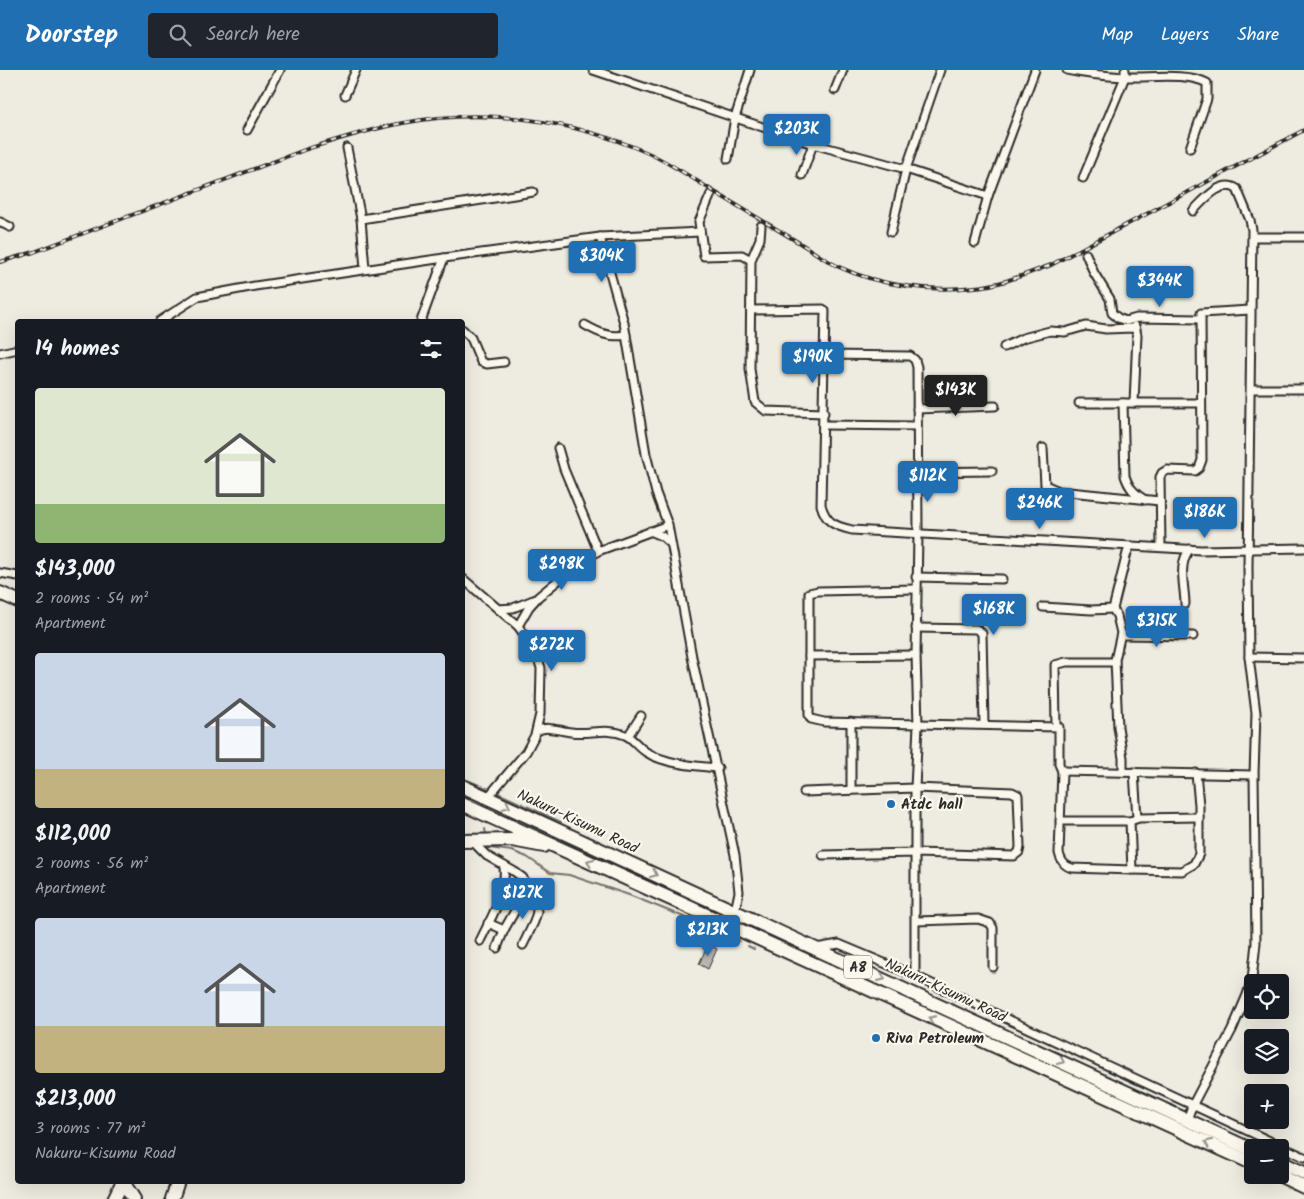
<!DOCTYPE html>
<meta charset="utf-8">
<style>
body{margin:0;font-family:Kalam,sans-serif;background:#20242c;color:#f1f3f6;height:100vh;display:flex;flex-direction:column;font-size:19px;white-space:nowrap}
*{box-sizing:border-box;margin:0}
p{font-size:16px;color:#9ea1a6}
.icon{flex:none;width:28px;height:28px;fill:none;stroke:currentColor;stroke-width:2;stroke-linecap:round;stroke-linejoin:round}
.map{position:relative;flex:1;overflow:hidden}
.drawer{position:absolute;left:15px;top:249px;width:450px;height:865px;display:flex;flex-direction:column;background:#171b24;border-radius:5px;box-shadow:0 5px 20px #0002}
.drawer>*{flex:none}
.buttons{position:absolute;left:1244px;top:904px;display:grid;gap:10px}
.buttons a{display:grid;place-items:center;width:45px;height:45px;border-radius:5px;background:#171b24;box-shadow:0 5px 20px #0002;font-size:25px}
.price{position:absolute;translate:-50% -42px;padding:0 11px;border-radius:5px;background:#1f6fb2;color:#fff;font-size:16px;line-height:32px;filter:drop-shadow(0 1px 2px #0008)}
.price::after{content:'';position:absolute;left:50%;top:30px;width:15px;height:11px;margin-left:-8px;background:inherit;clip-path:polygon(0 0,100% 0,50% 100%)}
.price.selected{background:#222;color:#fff}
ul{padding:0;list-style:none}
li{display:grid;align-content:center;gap:10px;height:265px;padding:0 20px}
li span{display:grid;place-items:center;height:155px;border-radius:5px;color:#555}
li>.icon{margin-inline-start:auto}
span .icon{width:90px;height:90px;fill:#fffc;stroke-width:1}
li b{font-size:21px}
h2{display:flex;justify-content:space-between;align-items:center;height:60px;padding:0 20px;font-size:21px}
header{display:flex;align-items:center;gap:30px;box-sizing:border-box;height:70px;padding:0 25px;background:#1f6fb2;color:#fff}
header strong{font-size:24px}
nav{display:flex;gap:28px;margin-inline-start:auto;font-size:18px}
.search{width:350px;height:45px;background:#20242c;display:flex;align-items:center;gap:12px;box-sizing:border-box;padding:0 18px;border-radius:5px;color:#9ea1a6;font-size:19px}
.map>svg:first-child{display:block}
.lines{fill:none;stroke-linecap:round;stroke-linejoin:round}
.stream{stroke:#74726e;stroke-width:2}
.building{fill:#b8b5ae;stroke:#2b2b2b}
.street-casing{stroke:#2b2b2b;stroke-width:11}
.highway-casing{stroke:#2b2b2b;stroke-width:16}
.street{stroke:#fbf7ec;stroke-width:7}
.highway{stroke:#fbf7ec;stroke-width:12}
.rail-casing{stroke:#2b2b2b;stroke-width:4}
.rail{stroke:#fbf7ec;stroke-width:2;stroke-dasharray:5.5;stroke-linecap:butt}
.oneway{stroke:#93918c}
.poi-dot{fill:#1f6fb2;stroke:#fbf7ec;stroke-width:2}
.labels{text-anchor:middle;stroke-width:4.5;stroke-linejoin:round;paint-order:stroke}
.shield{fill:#fbf7ec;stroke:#696865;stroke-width:1}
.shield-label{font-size:14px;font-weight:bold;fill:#2b2b2b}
.poi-label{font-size:15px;font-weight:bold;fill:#2b2b2b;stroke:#fbf7ec;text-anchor:start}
.street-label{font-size:15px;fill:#2b2b2b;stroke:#fbf7ec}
</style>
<header>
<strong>Doorstep</strong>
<div class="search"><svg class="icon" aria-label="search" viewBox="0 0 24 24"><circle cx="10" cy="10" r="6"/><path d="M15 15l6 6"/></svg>Search here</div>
<nav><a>Map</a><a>Layers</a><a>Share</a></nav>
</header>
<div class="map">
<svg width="1304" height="1129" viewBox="0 0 1304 1129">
<rect width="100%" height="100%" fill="#eeebe0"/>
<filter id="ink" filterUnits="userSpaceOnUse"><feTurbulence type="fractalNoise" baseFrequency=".02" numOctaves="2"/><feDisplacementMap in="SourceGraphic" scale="10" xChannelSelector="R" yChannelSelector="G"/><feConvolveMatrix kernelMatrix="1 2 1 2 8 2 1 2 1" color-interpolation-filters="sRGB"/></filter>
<g filter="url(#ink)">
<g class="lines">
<g class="stream">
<polyline points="462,708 489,719"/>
<polyline points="498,723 561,752"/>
<polyline points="485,759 486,764"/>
<polyline points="489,776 489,778 512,781 527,787 550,803 569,805 629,825 689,849"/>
<polyline points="701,854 739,871"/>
<polyline points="748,876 754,879"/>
</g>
</g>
<polygon class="building" points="708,874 717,879 708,899 699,894"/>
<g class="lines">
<g class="street-casing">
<g id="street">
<polyline points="593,0 813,74 906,99 988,126"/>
<path d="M1067,0C1086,4 1106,6 1125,7C1149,8 1186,2 1207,13V29L1190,78"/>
<polyline points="835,20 843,0"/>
<polyline points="345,25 356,0"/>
<polyline points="247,60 280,0"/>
<polyline points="347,78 361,149 365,199"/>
<polyline points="728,89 735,48 750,0"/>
<polyline points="802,105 813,74"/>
<polyline points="1083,108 1125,7 1125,0"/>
<polyline points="711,124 699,152 704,186 742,185 751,190"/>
<polyline points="361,149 533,122"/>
<polyline points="0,152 10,157"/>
<polyline points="761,156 760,169 751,190 750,299 755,332 766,341 824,343"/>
<polyline points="891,162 906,99 940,0"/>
<polyline points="600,167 624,253 646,384 656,423 668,455 692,587 735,785 739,822 735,841"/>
<polyline points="1253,167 1304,167"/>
<polyline points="975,173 988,126 1035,0"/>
<polyline points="1086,184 1094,203 1110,229 1112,243 1118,248 1126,251 1137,248 1200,249"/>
<path d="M751,240L823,239L825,241L821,435C826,453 835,456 852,460L1201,480L1304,478"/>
<polyline points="160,251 197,227 255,216 444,188 600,167 700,162"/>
<polyline points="421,251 444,188"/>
<path d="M585,255C599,263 610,268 626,265"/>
<polyline points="462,259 471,268 481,292 487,294 504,292"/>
<polyline points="1004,277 1023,268 1050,261 1065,262 1086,256 1106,259 1133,258 1136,259"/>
<polyline points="0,283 18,279"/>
<polyline points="824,285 910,286 915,290 917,297 918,464 916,585 918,655 915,718 915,906"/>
<polyline points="1251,319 1304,319"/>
<polyline points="1079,333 1123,333"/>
<polyline points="1134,333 1137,265 1135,256"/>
<polyline points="917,339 995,336"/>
<polyline points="823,355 916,356"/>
<polyline points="558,378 564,399 598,481"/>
<polyline points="1043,378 1045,415 1059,421 1160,431"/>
<polyline points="916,402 992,401"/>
<path d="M1145,430C1134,423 1129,418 1125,406L1123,333H1201"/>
<polyline points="650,461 662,466 671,474"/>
<polyline points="1161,477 1160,407 1162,403 1167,400 1195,401 1199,398 1202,390 1201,243 1250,240"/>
<polyline points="0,503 18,506"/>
<polyline points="916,507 1002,509"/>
<polyline points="462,508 518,556 535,580 541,598 540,644 535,665 526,682 488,727"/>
<path d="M916,519L818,521L809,523V645L811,649L824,652L1059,657V694L1062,701L1059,783C1061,791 1064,796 1072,798L1132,800L1130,751"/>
<path d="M1185,534C1185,517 1177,494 1190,479"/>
<polyline points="1043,537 1091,540 1113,539"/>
<polyline points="498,539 513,538 533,530"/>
<polyline points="518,556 529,537 538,527 572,499 598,481 668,455"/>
<polyline points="916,558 976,559 982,563 984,654"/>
<polyline points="1121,565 1193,566"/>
<polyline points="809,586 916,585"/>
<polyline points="1249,587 1304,588"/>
<polyline points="851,652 851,720"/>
<polyline points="1056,656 1055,595 1066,592 1115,592"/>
<path d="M537,661C548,655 559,661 571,662C588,665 607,657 625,665C633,668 638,677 646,682C665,694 695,696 718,698"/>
<polyline points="628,666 641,646"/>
<polyline points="1062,701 1254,705"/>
<polyline points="1123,702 1123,688 1118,657 1115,590 1121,563 1117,546 1113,539 1127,483 1130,476"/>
<polyline points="1134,702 1137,748"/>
<polyline points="804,722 915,718 1012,722 1018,725 1020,777 1019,782 1014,786 916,783 823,785"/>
<polyline points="1060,751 1130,751 1139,748 1199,747"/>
<polyline points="472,771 487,786 515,802 523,808 525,814 525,823 504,860 497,878"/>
<polyline points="1132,800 1182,801 1194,794 1199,784 1199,735 1196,703"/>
<polyline points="916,851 978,849 990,853 993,858 993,897"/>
<polyline points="488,853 504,860"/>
<path d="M480,871C491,847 507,824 504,796"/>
<polyline points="523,875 534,852 537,842 536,834 525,823"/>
<polyline points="816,878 839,874 915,906 1304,1087"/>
<path d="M1187,1050L1192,1036L1232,960L1247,925L1252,909L1256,873L1254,705L1256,643L1249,587L1248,498L1252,160L1250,150L1237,119C1221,108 1203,131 1193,141"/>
</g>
</g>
<g class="highway-casing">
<g id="highway">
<polyline points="0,523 18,531"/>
<polyline points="462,716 1252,1080"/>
<polyline points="462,734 1252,1093"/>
<polyline points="462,771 512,770 544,776"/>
<polyline points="1280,1092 1304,1103"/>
<polyline points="1279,1105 1304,1117"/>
<polyline points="123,1112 134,1129"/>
<polyline points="114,1129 123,1111"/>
<polyline points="172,1129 178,1111"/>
</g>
</g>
<use href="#street" class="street"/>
<use href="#highway" class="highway"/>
<g class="rail-casing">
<path id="rail" d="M0,192L34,182L307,79C339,69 370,59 403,53C485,37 572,50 648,83C670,93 692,108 713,121C741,138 770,155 798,172C811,180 825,190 839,197C880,216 930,222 975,217C1001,215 1026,204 1051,195L1304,60"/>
</g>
<use href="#rail" class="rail"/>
</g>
<defs><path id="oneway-chevron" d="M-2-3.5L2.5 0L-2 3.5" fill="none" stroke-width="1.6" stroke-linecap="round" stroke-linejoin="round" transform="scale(1.25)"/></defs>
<g class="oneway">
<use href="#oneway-chevron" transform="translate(507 736) rotate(26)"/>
<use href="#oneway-chevron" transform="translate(590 792) rotate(-155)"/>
<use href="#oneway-chevron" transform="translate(654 804) rotate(24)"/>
<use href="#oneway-chevron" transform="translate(882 908) rotate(24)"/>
<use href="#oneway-chevron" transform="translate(932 949) rotate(-156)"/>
<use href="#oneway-chevron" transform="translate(1061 991) rotate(25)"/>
<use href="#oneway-chevron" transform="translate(1208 1073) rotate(-156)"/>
</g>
</g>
<g class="poi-dot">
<circle cx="891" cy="734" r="5"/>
<circle cx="876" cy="968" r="5"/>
</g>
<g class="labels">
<rect class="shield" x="844" y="885.5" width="28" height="23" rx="4"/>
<g class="shield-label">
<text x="858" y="902">A8</text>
</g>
<g class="poi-label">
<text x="901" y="739">Atdc hall</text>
<text x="886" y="973">Riva Petroleum</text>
</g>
<g class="street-label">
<text transform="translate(578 751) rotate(25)" y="5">Nakuru-Kisumu Road</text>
<text transform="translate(946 920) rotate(25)" y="5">Nakuru-Kisumu Road</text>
</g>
</g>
</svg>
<div class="buttons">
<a><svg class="icon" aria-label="locate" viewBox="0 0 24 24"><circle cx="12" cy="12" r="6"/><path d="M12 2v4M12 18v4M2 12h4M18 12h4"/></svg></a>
<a><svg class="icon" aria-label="layers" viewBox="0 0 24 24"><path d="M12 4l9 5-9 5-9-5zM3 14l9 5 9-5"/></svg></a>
<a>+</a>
<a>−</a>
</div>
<b class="price" style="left:797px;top:86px">$203K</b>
<b class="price" style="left:602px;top:213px">$304K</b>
<b class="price" style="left:1160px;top:238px">$344K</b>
<b class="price" style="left:813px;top:314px">$190K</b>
<b class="price selected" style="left:956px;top:347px">$143K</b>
<b class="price" style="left:928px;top:433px">$112K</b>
<b class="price" style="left:1040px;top:460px">$246K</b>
<b class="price" style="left:1205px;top:469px">$186K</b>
<b class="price" style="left:562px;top:521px">$298K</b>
<b class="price" style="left:994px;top:566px">$168K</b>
<b class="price" style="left:1157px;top:578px">$315K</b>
<b class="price" style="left:552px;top:602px">$272K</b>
<b class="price" style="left:523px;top:850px">$127K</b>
<b class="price" style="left:708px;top:887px">$213K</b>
<section class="drawer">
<h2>14 homes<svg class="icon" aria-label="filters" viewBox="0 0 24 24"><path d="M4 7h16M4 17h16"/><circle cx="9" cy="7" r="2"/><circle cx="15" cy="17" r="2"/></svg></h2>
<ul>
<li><span style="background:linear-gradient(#dfe7d0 75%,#8fb573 0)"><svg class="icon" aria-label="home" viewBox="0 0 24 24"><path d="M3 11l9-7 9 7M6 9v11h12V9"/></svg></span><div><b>$143,000</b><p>2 rooms · 54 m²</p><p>Apartment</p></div></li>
<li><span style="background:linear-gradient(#c9d6e8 75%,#c2b280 0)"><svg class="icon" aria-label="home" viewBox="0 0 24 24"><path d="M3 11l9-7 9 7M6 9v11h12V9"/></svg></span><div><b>$112,000</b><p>2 rooms · 56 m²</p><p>Apartment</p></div></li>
<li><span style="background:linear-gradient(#c9d6e8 70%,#c2b280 0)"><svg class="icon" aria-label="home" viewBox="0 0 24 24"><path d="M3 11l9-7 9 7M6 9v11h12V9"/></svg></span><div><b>$213,000</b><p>3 rooms · 77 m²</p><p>Nakuru-Kisumu Road</p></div></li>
</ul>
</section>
</div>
